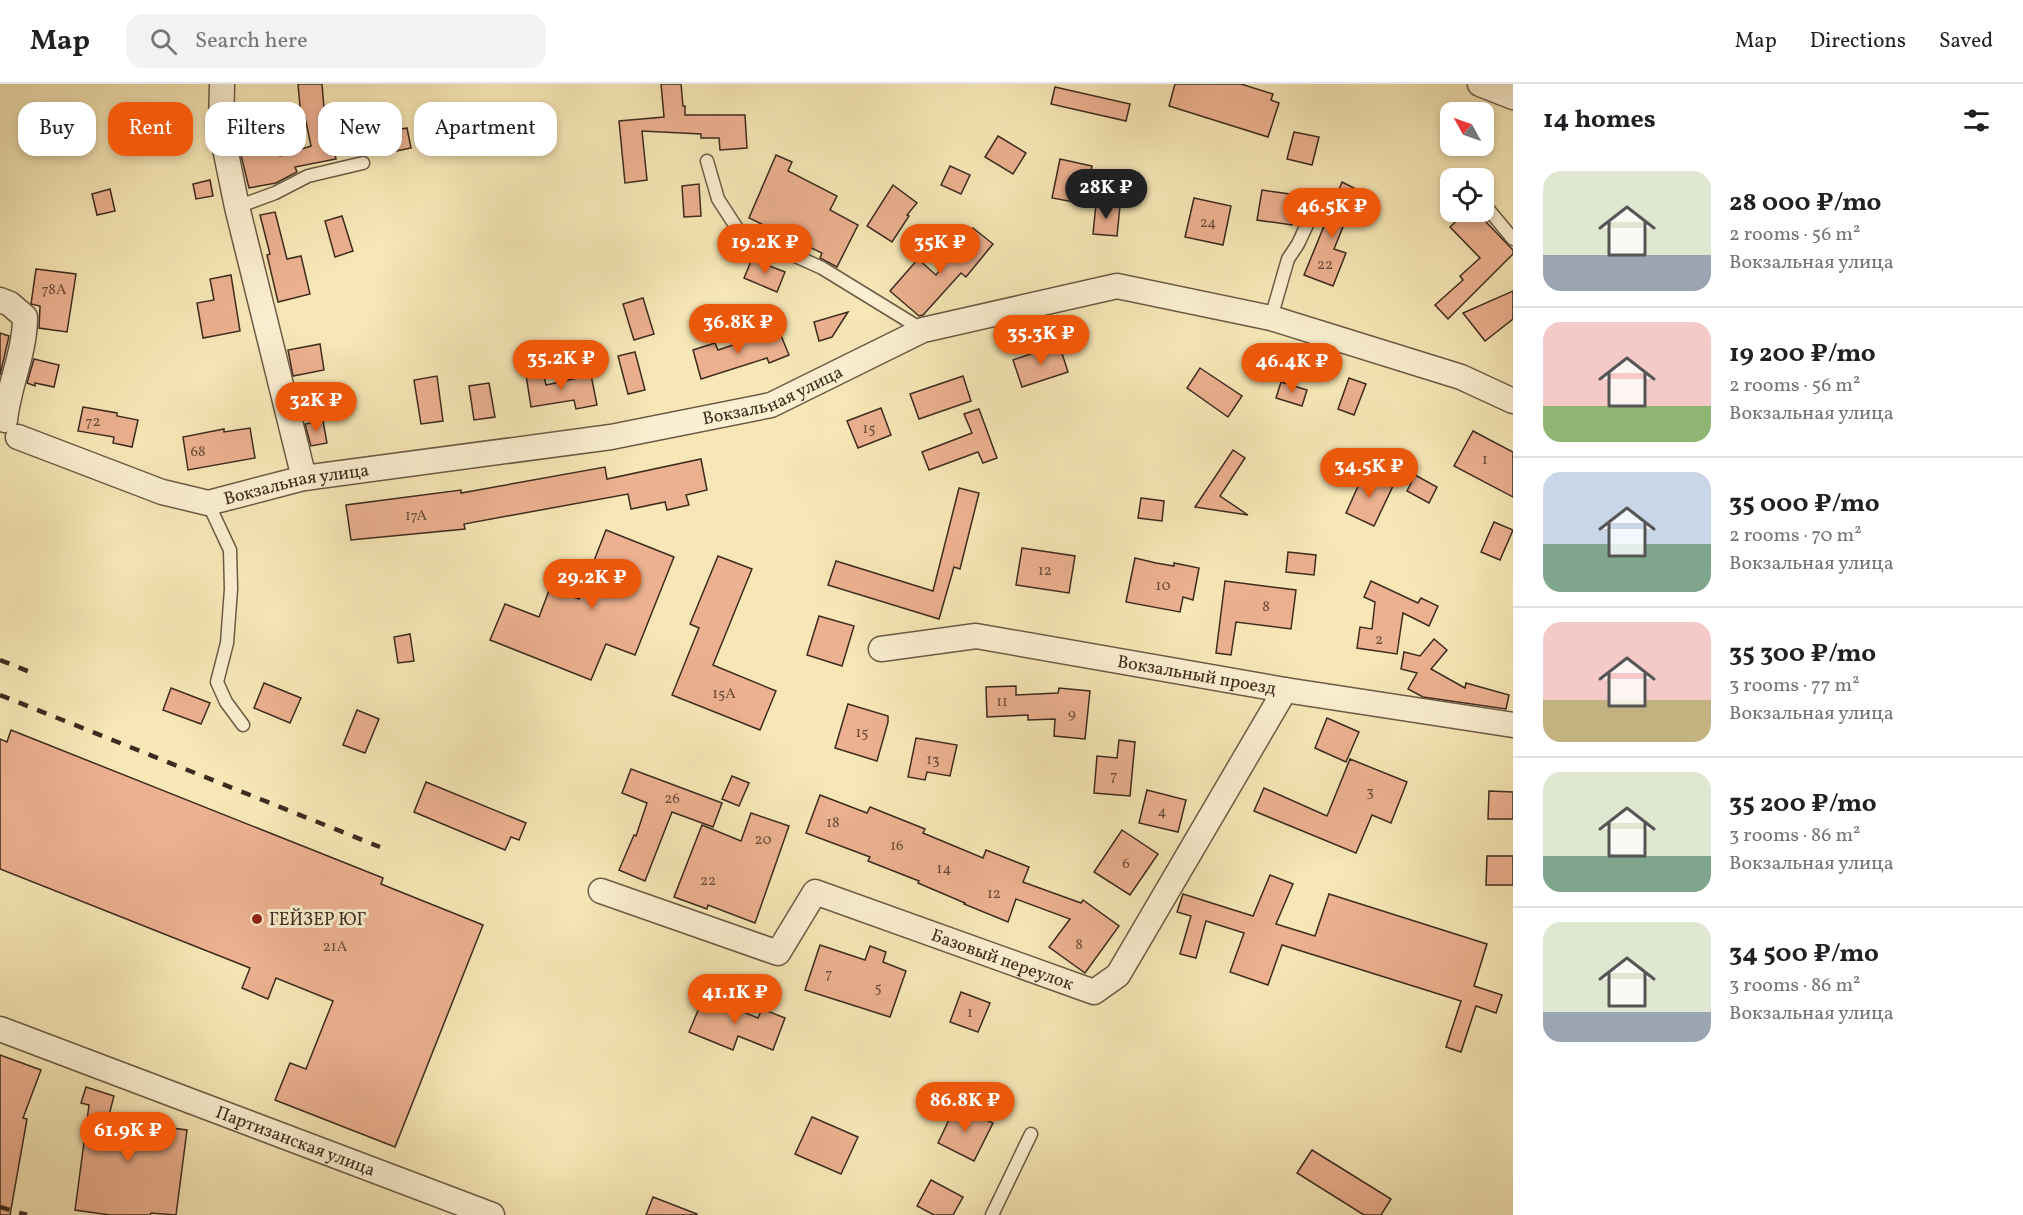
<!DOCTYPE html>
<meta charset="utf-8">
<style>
body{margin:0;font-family:Vollkorn,serif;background:#f2f2f2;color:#202124;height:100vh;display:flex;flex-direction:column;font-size:22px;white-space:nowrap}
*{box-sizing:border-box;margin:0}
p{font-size:20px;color:#757577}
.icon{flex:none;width:33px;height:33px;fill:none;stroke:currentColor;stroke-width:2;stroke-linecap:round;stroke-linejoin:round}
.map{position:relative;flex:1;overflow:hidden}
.sheet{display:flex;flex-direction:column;background:#fff;width:510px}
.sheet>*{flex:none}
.hud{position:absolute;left:18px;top:18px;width:570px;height:54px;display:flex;gap:12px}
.needle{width:39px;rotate:310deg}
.tools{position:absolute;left:1440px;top:18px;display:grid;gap:12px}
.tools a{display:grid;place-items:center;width:54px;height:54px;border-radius:12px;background:#fff;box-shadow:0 3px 9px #0003;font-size:30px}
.price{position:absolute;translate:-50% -51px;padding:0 14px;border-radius:21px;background:#ea580c;color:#fff;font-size:20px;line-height:39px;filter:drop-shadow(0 2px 3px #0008)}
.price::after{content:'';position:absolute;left:50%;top:36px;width:18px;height:14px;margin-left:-9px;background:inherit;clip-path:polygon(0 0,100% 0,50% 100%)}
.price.on{background:#222;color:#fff}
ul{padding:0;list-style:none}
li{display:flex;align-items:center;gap:18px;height:150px;padding:0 30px}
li+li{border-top:2px solid #e0e0e0}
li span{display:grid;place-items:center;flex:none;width:168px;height:120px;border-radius:18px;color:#555}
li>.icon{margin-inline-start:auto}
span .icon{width:72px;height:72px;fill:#fffc;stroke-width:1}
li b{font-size:26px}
h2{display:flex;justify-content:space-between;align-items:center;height:72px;padding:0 30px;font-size:26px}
.chip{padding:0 21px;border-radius:18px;background:#fff;box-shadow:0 3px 9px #0003;font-size:21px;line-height:54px}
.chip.on{background:#ea580c;color:#fff}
header{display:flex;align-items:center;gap:36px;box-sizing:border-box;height:84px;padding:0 30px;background:#fff;border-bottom:2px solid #e0e0e0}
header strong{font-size:28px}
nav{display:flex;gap:33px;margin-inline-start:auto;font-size:21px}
.search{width:420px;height:54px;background:#f2f2f2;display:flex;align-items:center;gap:15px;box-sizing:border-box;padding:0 21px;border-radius:18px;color:#757577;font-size:22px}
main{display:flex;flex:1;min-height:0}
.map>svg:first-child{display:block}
.building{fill:#ecb190;stroke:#3d2b1f;stroke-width:1.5}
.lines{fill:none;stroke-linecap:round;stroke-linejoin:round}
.service-casing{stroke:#6c5a45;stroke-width:15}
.minor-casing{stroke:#6c5a45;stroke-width:27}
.service{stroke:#faefd0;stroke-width:12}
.minor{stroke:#faefd0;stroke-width:24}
.rail{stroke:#3d2b1f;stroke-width:4.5;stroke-dasharray:10 10;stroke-linecap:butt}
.poi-dot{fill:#8f2418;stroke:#faefd0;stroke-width:2}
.labels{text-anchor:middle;stroke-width:6;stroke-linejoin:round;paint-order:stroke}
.number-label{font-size:15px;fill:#694c3b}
.street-label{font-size:18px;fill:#3d2b1f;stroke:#faefd0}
.poi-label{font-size:18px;fill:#3d2b1f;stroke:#faefd0;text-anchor:start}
</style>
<header>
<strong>Map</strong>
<div class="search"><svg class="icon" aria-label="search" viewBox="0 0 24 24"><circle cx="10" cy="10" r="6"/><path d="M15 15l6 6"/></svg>Search here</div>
<nav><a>Map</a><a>Directions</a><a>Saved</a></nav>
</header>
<main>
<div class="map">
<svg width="1513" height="1131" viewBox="0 0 1513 1131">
<rect width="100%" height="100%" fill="#f7e7b6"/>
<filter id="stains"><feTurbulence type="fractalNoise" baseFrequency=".00333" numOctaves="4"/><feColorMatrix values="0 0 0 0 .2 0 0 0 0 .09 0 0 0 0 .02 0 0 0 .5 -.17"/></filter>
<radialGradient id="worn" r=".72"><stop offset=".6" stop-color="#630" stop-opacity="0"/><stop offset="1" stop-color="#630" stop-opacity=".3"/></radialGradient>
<g class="building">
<polygon points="298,0 322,0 324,24 326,24 336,75 295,83 297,88 276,99 249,104 238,59 274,49 280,72 311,62 305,33 301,33"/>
<polygon points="661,0 681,0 683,22 685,22 685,31 745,31 747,64 720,66 719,54 701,54 701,50 642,47 647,96 625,99 619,37 664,33"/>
<polygon points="1175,0 1241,0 1273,10 1271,16 1279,19 1268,53 1169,22"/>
<polygon points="1055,3 1130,20 1126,37 1051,20"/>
<polygon points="407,44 411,64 396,67 392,47"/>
<polygon points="1294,48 1319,53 1312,81 1287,75"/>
<polygon points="998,52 1026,69 1013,90 985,73"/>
<polygon points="776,71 792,78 788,87 837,112 830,126 858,141 837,183 820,174 822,169 749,134"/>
<polygon points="1060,75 1092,82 1084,120 1052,114"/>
<polygon points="950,82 970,91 961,110 941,101"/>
<polygon points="210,96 213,112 196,115 193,100"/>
<polygon points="1342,98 1358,106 1334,165 1346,169 1333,202 1304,191"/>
<polygon points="699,100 701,132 684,133 682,102"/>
<polygon points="893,101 917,119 907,131 909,132 892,158 867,142"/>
<polygon points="110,105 115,127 97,131 92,110"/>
<polygon points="1262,106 1297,111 1292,141 1257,136"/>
<polygon points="1194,114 1231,122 1223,161 1185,153"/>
<polygon points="1096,120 1120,122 1117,152 1093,150"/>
<polygon points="275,128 287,175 301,172 310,210 278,218 267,171 270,170 260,131"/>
<polygon points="1466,128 1480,128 1487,139 1513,166 1513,170 1448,235 1435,221 1463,196 1460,192 1480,174 1450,143"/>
<polygon points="342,132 353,167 335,173 325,137"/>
<polygon points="973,144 993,160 966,193 961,189 923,231 919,232 890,207 918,175 936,191"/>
<polygon points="752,175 785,188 777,208 744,194"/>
<polygon points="36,185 76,190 67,248 39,244 40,222 31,220"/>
<polygon points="231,191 240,247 203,254 197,219 214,216 210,195"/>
<polygon points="1513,207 1513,235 1485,257 1463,229"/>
<polygon points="643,214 654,250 634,256 623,220"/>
<polygon points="848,228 832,253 819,257 814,238"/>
<polygon points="0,249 9,252 0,291"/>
<polygon points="780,249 789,271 769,279 767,274 701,295 693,266 715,259 718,266 754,254 756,258"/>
<polygon points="320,260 324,286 293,292 288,266"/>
<polygon points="1059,260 1068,288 1022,303 1013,276"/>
<polygon points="635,268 645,306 628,310 618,272"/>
<polygon points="34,275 59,281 54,303 35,299 35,302 27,299"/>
<polygon points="1200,284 1242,312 1228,333 1187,304"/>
<polygon points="543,288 546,301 591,291 597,321 576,325 574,316 531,323 526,291"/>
<polygon points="437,292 443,337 421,340 414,296"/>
<polygon points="963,292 971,317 919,335 910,310"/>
<polygon points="1349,294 1366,300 1354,331 1338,325"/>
<polygon points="1281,298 1307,306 1302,322 1276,314"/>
<polygon points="489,299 495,333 474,336 469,302"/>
<polygon points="83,323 117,329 117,332 138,336 132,363 113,359 114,353 78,347"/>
<polygon points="881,324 891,351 858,364 847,337"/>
<polygon points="979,325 997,374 983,379 978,368 929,386 922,368 972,349 964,330"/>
<polygon points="323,337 327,359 311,362 305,340"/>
<polygon points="250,344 255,374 188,386 183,353 224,345 224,348"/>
<polygon points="1473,347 1513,368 1513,413 1454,382"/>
<polygon points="1233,366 1245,374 1220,412 1248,431 1195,423"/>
<polygon points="701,375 707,406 686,411 689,421 667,426 665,418 631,425 628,410 464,440 465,445 351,456 346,421 461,406 461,409 605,383 607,395"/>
<polygon points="1364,389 1393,402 1374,442 1346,429"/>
<polygon points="1415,391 1437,403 1429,419 1407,407"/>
<polygon points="959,404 979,409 960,485 954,483 939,535 828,501 836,477 933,507"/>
<polygon points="1141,414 1164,417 1162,437 1138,434"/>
<polygon points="1494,438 1513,446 1500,476 1481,468"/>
<polygon points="606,446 674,473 635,571 606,560 591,596 490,556 505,520 539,533 550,504 579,515"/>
<polygon points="1022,464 1075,472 1069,509 1016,501"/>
<polygon points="1288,468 1316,471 1314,491 1286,488"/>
<polygon points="718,472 752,485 713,581 776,607 760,646 672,611 699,544 690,540"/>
<polygon points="1135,474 1156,479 1174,482 1174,479 1199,484 1193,516 1183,513 1180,528 1126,518"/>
<polygon points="1225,497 1296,506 1291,545 1236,538 1231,571 1216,569"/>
<polygon points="1371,497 1418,519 1421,514 1438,522 1429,542 1403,529 1397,570 1357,564 1360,543 1372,545 1375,518 1364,513"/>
<polygon points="819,532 854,542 842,582 807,571"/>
<polygon points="410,550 414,577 398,579 394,553"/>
<polygon points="1434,555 1447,566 1431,585 1465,604 1466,599 1509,611 1506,625 1423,613 1408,605 1417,589 1401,585 1404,568 1420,572"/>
<polygon points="264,599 301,614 290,639 254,624"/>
<polygon points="1016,602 1016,611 1058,609 1059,604 1090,607 1085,655 1054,652 1055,635 1028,636 1028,631 987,633 986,603"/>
<polygon points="171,604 210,619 201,640 163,626"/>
<polygon points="848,620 888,632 888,638 877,677 835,664"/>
<polygon points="357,626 379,635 365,669 343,661"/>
<polygon points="1327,634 1359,648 1346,678 1315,664"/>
<polygon points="11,646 383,794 381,800 483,841 395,1063 275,1016 290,979 306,985 333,917 276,894 268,915 242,904 250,884 0,785 0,655 7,658"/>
<polygon points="916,654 957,661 950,692 927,688 925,696 908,693"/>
<polygon points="1119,656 1135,658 1130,712 1094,709 1097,672 1117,674"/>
<polygon points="1350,675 1407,698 1391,739 1372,731 1356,769 1254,727 1264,704 1327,732"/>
<polygon points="631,685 722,719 713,743 672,728 645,797 619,786 634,751 636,752 647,719 622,709"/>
<polygon points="732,692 749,699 739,722 722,715"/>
<polygon points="426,698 526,739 519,756 511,753 505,766 414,728"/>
<polygon points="1147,706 1186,716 1178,748 1139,739"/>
<polygon points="1489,707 1513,708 1513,735 1488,735"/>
<polygon points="820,711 867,729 870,723 925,745 923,749 983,774 986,766 1029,783 1023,798 1081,819 1083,816 1119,842 1085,889 1049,863 1070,835 1016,815 1008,838 964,820 965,819 918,799 919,797 868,777 870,773 806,749"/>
<polygon points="751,729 789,742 755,839 708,821 707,825 674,813 702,741 741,757"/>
<polygon points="1122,746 1158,770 1130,811 1094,788"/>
<polygon points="1487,772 1513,772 1513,801 1486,801"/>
<polygon points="1270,791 1293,800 1276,840 1315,852 1329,810 1487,860 1474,902 1502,911 1496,929 1476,922 1461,968 1446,963 1461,917 1282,861 1268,901 1230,888 1244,849 1206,837 1196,874 1180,870 1191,832 1177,828 1183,810 1253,832"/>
<polygon points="820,861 865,876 870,862 886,868 883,878 906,887 890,933 805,906"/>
<polygon points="961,908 990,919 978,948 950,938"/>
<polygon points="704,912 758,934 762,925 785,934 773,966 738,952 733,966 689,948"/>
<polygon points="0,971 41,986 23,1034 27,1035 10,1131 0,1131"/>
<polygon points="86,1003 114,1012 109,1031 164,1038 164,1043 187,1046 176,1131 151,1129 150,1131 110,1131 75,1126 89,1021 81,1019"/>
<polygon points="956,1021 993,1039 974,1077 938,1059"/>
<polygon points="812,1033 858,1053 841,1090 795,1070"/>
<polygon points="1312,1066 1391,1115 1381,1131 1364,1131 1297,1089"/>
<polygon points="931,1096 963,1113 953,1131 934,1131 917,1122"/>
<polygon points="653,1113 697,1130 696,1131 646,1131"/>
</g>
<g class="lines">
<g class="service-casing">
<g id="service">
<polyline points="707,77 718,115 742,152 793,171 822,184 923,246"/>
<polyline points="237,123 275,109 308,92 363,79"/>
<polyline points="1488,125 1513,155"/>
<polyline points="1271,234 1288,175 1298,160 1318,117"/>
<polyline points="208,419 230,466 231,505 227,559 217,598 226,618 243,641"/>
<polyline points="992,1131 1031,1050"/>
</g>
</g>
<g class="minor-casing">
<g id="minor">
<polyline points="222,0 221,45 237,123 304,394"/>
<polyline points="1480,0 1513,13"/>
<path d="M0,216L10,220L25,233C25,269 9,300 5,336"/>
<path id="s1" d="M18,353L162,408L208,419L304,394L611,353L771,321L923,246L1117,202L1271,234L1461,293L1513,317"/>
<path id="s2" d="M881,565L976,552L1285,606L1513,641"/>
<path id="s3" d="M601,807L778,869L815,808L1094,908L1118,891L1285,606"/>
<path id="s4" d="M0,945L492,1131"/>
</g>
</g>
<use href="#service" class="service"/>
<use href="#minor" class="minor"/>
<g class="rail">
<polyline points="0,576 35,590"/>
<polyline points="0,611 380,763"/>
<polyline points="0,1123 27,1131"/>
</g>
</g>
<circle class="poi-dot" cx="257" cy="835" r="6"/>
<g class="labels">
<g class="number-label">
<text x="1208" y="143">24</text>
<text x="1325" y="185">22</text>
<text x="54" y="210">78А</text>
<text x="93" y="342">72</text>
<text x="869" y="349">15</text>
<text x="198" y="372">68</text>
<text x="1485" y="380">1</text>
<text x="416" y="436">17А</text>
<text x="1045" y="491">12</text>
<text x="1163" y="506">10</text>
<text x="1266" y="527">8</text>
<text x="1379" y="560">2</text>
<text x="724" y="614">15А</text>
<text x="1002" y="622">11</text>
<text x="1072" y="634">9</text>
<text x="862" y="653">15</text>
<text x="933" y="680">13</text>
<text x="1114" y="696">7</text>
<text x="1370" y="712">3</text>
<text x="672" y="719">26</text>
<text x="1162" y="732">4</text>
<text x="833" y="743">18</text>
<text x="763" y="760">20</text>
<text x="897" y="766">16</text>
<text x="1126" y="784">6</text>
<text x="944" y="789">14</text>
<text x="708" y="801">22</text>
<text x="994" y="814">12</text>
<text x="1079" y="865">8</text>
<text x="335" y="867">21А</text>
<text x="829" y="894">7</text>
<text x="878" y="908">5</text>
<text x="970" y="933">1</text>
</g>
<g class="street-label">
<text dy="6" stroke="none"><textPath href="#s1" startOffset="778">Вокзальная улица</textPath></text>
<text dy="6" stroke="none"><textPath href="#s1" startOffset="292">Вокзальная улица</textPath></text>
<text dy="6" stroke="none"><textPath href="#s2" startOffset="320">Вокзальный проезд</textPath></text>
<text dy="6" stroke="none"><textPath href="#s3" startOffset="458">Базовый переулок</textPath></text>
<text dy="6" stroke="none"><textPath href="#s4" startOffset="316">Партизанская улица</textPath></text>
</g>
<g class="poi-label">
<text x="269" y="841">ГЕЙЗЕР ЮГ</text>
</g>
</g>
<rect width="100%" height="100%" filter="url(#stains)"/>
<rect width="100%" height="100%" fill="url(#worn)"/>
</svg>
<div class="tools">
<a><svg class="needle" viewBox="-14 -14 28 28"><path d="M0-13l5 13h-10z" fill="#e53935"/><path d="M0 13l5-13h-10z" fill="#757577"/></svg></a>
<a><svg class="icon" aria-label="locate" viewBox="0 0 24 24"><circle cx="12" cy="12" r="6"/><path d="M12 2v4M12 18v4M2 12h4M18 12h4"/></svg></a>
</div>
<b class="price on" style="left:1106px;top:136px">28K ₽</b>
<b class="price" style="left:1332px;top:155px">46.5K ₽</b>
<b class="price" style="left:765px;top:191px">19.2K ₽</b>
<b class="price" style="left:940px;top:191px">35K ₽</b>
<b class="price" style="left:738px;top:271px">36.8K ₽</b>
<b class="price" style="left:1041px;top:282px">35.3K ₽</b>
<b class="price" style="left:561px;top:307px">35.2K ₽</b>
<b class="price" style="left:1292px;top:310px">46.4K ₽</b>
<b class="price" style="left:316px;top:349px">32K ₽</b>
<b class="price" style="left:1369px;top:415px">34.5K ₽</b>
<b class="price" style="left:592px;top:526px">29.2K ₽</b>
<b class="price" style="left:735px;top:941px">41.1K ₽</b>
<b class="price" style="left:965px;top:1049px">86.8K ₽</b>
<b class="price" style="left:128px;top:1079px">61.9K ₽</b>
<div class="hud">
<a class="chip">Buy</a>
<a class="chip on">Rent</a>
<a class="chip">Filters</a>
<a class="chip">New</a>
<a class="chip">Apartment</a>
</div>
</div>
<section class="sheet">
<h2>14 homes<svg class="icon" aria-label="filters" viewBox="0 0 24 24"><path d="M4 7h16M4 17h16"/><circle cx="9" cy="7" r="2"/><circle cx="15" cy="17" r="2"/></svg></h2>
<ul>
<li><span style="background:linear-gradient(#dfe7d0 70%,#9aa5b1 0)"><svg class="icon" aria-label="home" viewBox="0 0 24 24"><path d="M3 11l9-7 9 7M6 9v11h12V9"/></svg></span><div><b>28 000 ₽/mo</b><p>2 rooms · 56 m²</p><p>Вокзальная улица</p></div></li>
<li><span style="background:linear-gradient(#f6c9c9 70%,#8fb573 0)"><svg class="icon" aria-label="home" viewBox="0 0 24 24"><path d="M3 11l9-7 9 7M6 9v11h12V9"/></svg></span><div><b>19 200 ₽/mo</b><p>2 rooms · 56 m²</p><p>Вокзальная улица</p></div></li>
<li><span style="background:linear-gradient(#c9d6e8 60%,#7fa58c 0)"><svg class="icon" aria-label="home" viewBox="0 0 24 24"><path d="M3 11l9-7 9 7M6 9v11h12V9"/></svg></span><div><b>35 000 ₽/mo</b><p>2 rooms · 70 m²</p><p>Вокзальная улица</p></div></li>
<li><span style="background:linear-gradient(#f6c9c9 65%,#c2b280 0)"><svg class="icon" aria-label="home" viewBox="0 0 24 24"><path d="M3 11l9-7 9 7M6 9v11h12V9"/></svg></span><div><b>35 300 ₽/mo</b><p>3 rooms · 77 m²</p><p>Вокзальная улица</p></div></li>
<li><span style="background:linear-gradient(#dfe7d0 70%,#7fa58c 0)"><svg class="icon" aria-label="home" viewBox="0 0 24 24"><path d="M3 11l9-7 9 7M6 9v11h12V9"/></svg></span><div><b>35 200 ₽/mo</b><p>3 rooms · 86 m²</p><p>Вокзальная улица</p></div></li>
<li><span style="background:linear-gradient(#dfe7d0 75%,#9aa5b1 0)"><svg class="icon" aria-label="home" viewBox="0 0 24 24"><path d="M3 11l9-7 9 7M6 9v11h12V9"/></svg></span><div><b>34 500 ₽/mo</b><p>3 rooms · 86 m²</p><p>Вокзальная улица</p></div></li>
</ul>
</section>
</main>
